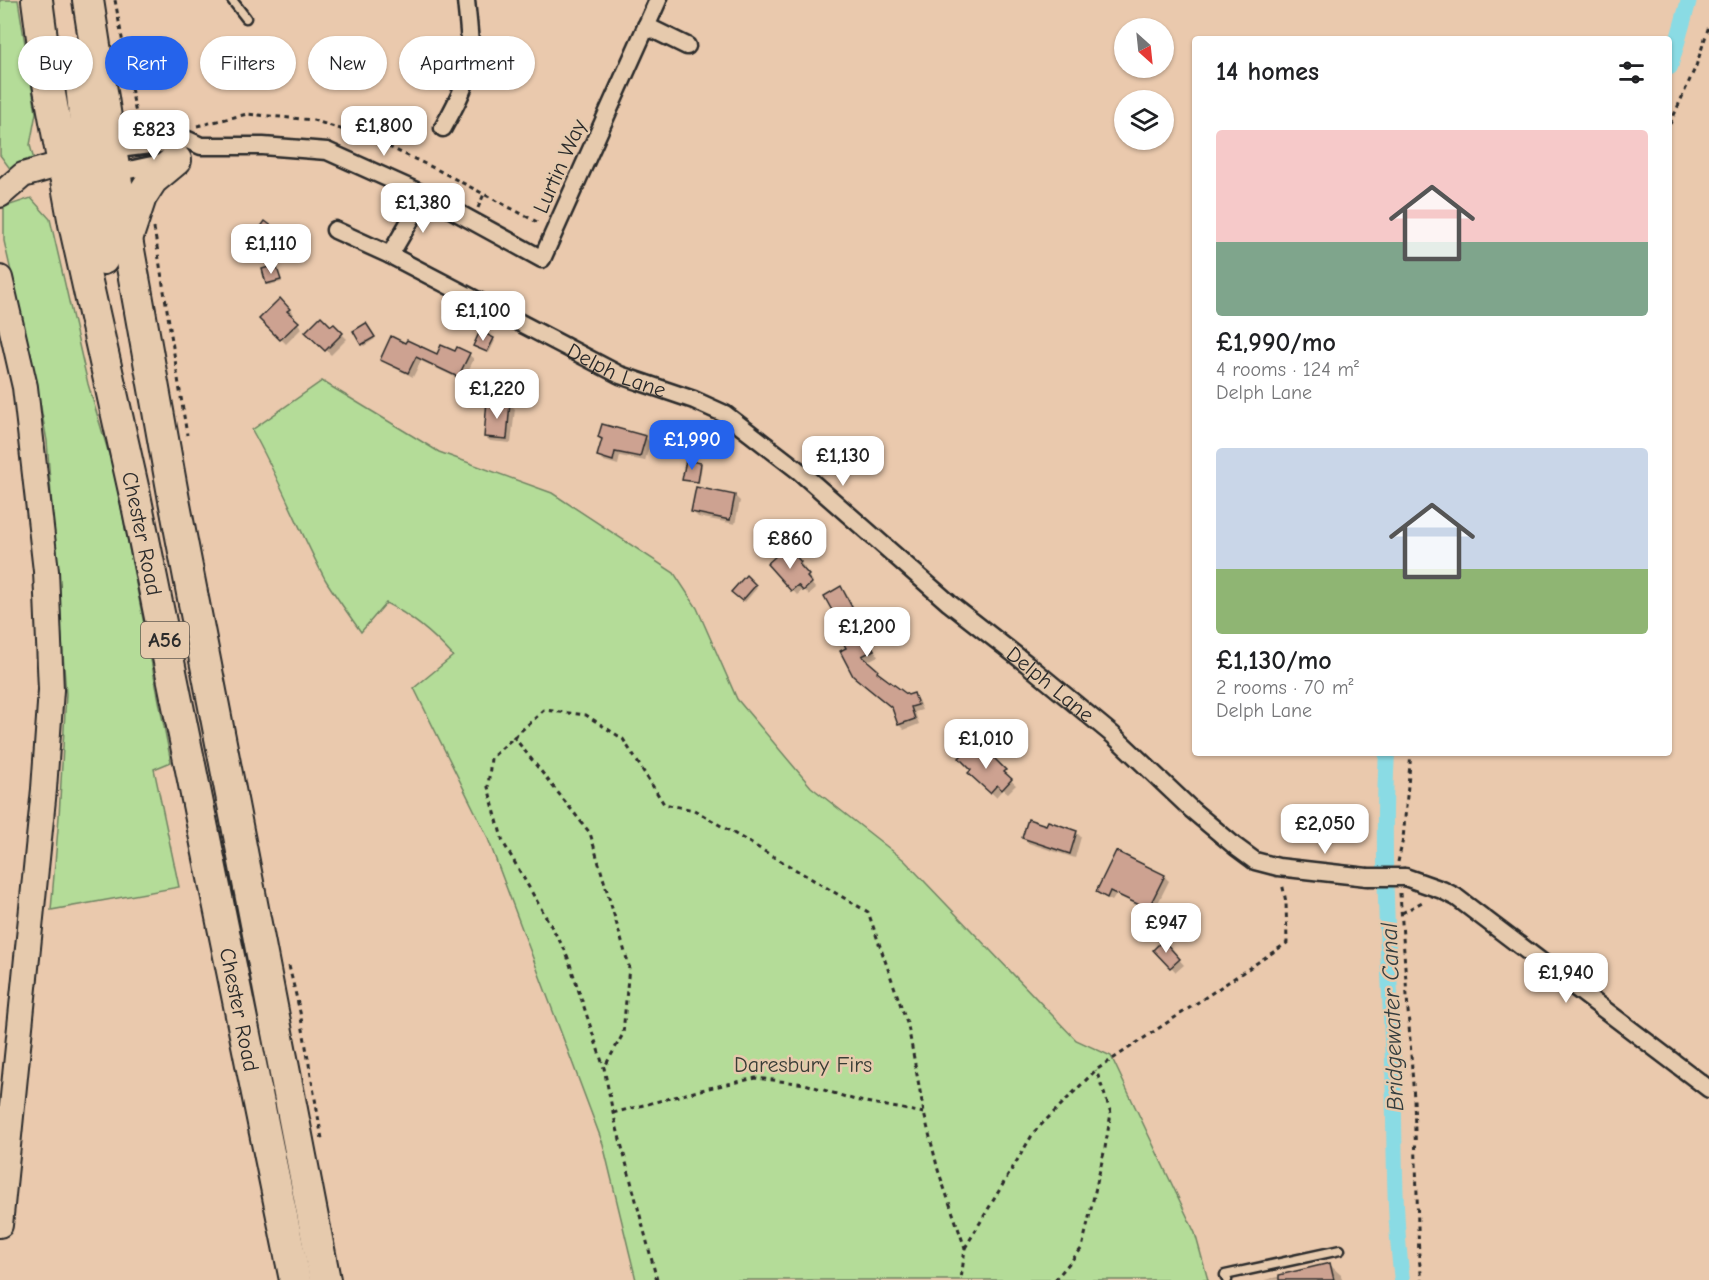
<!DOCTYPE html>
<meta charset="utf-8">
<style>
body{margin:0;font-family:"Comic Neue",sans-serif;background:#f6f6f6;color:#202124;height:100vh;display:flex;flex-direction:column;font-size:22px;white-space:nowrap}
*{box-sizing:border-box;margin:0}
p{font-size:20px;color:#757577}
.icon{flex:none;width:33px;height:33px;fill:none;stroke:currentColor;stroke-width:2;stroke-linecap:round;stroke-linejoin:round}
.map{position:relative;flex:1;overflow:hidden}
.details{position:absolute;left:1192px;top:36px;width:480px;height:720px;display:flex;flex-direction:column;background:#fff;border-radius:6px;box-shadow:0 2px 4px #0004}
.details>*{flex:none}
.hud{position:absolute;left:18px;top:36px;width:570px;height:54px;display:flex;gap:12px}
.needle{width:39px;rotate:153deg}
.buttons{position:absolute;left:1114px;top:18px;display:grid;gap:12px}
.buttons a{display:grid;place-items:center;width:60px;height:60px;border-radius:50%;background:#fff;box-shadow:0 2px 4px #0004;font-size:30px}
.price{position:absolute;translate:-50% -51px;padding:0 14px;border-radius:12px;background:#fff;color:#222;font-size:20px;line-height:39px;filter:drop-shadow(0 2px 3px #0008)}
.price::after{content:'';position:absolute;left:50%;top:36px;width:18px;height:14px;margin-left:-9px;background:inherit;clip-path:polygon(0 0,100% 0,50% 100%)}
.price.selected{background:#2563eb;color:#fff}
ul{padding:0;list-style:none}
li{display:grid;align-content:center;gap:12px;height:318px;padding:0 24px}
li span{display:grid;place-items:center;height:186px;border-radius:6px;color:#555}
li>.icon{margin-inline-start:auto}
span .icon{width:108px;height:108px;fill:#fffc;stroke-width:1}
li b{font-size:26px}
h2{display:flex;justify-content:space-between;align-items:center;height:72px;padding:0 24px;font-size:26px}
.tag{padding:0 21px;border-radius:27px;background:#fff;box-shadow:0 2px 4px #0004;font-size:21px;line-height:54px}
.tag.selected{background:#2563eb;color:#fff}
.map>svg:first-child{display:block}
.green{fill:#b4dc98;stroke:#708462;stroke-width:1.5}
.shadow{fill:#0003}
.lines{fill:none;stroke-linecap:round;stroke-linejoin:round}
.canal{stroke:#8adbe4;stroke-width:16}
.building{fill:#cda291;stroke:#2b2b2b;stroke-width:1.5}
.lane-casing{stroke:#2b2b2b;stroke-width:13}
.street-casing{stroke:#2b2b2b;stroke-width:21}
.secondary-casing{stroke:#2b2b2b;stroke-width:28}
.highway-casing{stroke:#2b2b2b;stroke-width:34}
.path{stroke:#2b2b2b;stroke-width:3;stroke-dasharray:4.5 4.5;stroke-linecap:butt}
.lane{stroke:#e6caad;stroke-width:8}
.street{stroke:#e6caad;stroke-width:16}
.secondary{stroke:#e6caad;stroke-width:24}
.highway{stroke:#e6caad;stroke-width:30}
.street-bridge-casing{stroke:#2b2b2b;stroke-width:21;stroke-linecap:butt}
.street-bridge{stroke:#e6caad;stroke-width:16}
.labels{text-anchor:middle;stroke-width:5;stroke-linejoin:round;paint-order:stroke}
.shield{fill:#e6caad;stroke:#635b52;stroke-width:1.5}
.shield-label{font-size:21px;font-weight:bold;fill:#2b2b2b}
.street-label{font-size:22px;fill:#2b2b2b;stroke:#e6caad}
.park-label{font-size:22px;fill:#393d36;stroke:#e6caad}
.water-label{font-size:24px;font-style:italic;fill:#343d3e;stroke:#e6caad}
</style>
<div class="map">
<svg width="1709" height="1280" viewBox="0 0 1709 1280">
<rect width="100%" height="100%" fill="#eac9ad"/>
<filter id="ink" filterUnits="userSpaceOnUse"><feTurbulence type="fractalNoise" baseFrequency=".0167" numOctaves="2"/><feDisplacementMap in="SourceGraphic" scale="12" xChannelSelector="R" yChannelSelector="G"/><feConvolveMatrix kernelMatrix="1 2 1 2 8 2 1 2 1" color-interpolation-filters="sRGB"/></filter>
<g filter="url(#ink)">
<g class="green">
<polygon points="0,0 18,0 36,113 30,145 35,164 11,170 0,155"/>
<polygon points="31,198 50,219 88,384 114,471 171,762 154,769 179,887 51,910 59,817 66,694 47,441 36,380 4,241 4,207"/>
<path d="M322,381L439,452L552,493L674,573L697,608L737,699L811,787L904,860L1076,1040L1111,1056L1195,1233L1208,1280H636L603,1144L487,836L414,688L453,656C434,635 412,616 386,603L361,632C349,615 336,597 325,579C299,530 279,478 252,430Z"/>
</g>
<g class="shadow">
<polygon points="265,223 290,243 275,265 250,245"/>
<polygon points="276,266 282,282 269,285 267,283"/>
<polygon points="280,301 294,314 291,317 302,328 286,344 261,319"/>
<polygon points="334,326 347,339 331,355 307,332"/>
<polygon points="368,327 375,339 364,346 362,344"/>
<polygon points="392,338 438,356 456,353 469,355 474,359 463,381 421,361 413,377 387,364 382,360"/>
<polygon points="493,339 495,341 489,353 477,347"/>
<polygon points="510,404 515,409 511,443 490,441 485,436"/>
<polygon points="600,437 645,437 650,442 645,461 620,456 618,465 604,461 599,456 603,441"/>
<polygon points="700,464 702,466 699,484 686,481 684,479"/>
<polygon points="735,496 740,501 735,524 698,517 693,512"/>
<polygon points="792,553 805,568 803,570 813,581 811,583 816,589 809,595 804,589 797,595 769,564"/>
<polygon points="746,577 757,588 745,602 733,592"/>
<polygon points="841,588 846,593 878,656 866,662 908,697 913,695 918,700 922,710 915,712 919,724 904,730 899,725 894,709 848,648 841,624"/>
<polygon points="987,754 1010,776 1008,778 1016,785 1008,793 1003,789 996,797 970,773"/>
<polygon points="1076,832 1081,837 1075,858 1028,843 1023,838"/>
<polygon points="1164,876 1169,881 1153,913 1116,895 1112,901 1097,892"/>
<polygon points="1163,942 1184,965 1176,972 1155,950"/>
<polygon points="1330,1265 1341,1275 1342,1280 1264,1280"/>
</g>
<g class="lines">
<g class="canal">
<polyline points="1670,67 1689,0"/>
<path d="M1387,753C1381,855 1389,960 1393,1062C1395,1135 1393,1208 1402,1280"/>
</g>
</g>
<g class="building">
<polygon points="265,221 286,237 269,261 248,245"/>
<polygon points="276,265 281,280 266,284 262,269"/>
<polygon points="280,298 290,309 287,311 299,322 280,340 259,319"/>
<polygon points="321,316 331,326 334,324 343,333 325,351 305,332"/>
<polygon points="366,323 375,337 361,345 353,331"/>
<polygon points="480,331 494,338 487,352 473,346"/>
<polygon points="391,336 405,343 407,340 437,354 441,345 455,351 457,347 470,353 458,377 416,357 408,373 380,360"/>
<polygon points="487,400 510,402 507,439 484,437"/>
<polygon points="602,424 646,436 640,457 615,452 613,461 597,456 602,439 598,437"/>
<polygon points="686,460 701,463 698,482 682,480"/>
<polygon points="696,487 735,495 730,520 691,512"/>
<polygon points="787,546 801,562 799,564 809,575 807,577 812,583 803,591 798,585 791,591 767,564"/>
<polygon points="746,575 756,585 742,601 731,592"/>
<polygon points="841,586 874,650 862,656 878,670 877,672 908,695 914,693 918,705 911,707 915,719 898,725 892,708 853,676 840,651 846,648 834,625 839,623 824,596"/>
<polygon points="971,746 982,757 987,751 1006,770 1004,772 1012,779 1002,790 997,785 990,793 968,773 971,770 959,758"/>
<polygon points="1028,819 1046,825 1048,821 1077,831 1070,854 1022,838"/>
<polygon points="1116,851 1165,875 1148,909 1110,891 1107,898 1096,892"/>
<polygon points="1163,940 1180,959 1170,968 1153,950"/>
<polygon points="1330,1263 1334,1280 1279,1280 1279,1275"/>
</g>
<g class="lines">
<g class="lane-casing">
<g id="lane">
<polyline points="232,0 246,18"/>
<polyline points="1227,1280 1225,1275 1340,1250"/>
</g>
</g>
<g class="street-casing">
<g id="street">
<polyline points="646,26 687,46"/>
<path d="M443,128C452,111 462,95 467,76C473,52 468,24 466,0"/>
<polyline points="111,150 188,140 201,146 263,146 327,151 425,195 542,259 658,0"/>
<polyline points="115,173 166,162"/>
<path id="s1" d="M335,230L390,255L620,375L694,400L725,414L799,471L949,603L1027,664L1113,735L1192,810L1236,847L1255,861L1278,867L1367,877"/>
<polyline points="390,255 425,195"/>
<polyline points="1405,877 1442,890 1456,897 1709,1089"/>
</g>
</g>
<g class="secondary-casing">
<g id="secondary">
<polyline points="0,195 23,175 78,159"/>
<polyline points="0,278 25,387 46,571 51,690 44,789 0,1225"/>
</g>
</g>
<g class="highway-casing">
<g id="highway">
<path id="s2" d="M37,0L48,83L74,224L136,500L295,1280"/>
<polyline points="88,0 111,150 174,500 325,1280"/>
<polyline points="80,75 95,221 103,259"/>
<polyline points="128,236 141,197 152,180 176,160"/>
</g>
</g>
<g class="path">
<polyline points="115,0 135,109 138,119 144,130"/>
<polyline points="1670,124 1696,66 1709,26"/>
<polyline points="197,126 247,114 313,120 374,140 436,169 541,224"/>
<polyline points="478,208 484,194"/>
<polyline points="154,228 187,435"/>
<polyline points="513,736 590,833 629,966 623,1034 604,1068"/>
<polyline points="1398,862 1403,839 1411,753"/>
<polyline points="1400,893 1414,1099 1419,1258 1422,1280"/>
<polyline points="1402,913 1424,901"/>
<polyline points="289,966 300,1012 322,1139"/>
<polyline points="613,1113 709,1088 756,1078 805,1084 855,1100 924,1113"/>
<polyline points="965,1248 1034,1132 1096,1070 1287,943 1286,902 1282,883"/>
<polyline points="657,1280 613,1113 604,1068 566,952 503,842 488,787 491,758 544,710 586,715 623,739 664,804 694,810 868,912 908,1026 924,1113 938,1170 965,1248 961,1280"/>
<polyline points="1055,1280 1082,1248 1105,1148 1111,1113 1096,1070"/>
</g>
<use href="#lane" class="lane"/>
<use href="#street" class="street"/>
<use href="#secondary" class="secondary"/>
<use href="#highway" class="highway"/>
<g class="street-bridge-casing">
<polyline id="street-bridge" points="1367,877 1405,877"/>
</g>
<use href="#street-bridge" class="street-bridge"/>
</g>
</g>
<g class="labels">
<rect class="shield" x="141" y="622" width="48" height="36" rx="4.5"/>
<g class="shield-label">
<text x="165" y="647">A56</text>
</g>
<g class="street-label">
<text transform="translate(559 166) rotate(-66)" y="8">Lurtin Way</text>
<text dy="8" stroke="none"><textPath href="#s1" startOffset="315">Delph Lane</textPath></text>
<text dy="8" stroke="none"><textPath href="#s2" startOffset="544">Chester Road</textPath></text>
<text dy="8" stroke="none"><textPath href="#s1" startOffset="855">Delph Lane</textPath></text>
<text dy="8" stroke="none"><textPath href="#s2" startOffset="1030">Chester Road</textPath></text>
</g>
<g class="park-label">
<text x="803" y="1072">Daresbury Firs</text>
</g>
<g class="water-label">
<text transform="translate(1392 1017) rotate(-92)" y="8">Bridgewater Canal</text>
</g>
</g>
</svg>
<div class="buttons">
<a><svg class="needle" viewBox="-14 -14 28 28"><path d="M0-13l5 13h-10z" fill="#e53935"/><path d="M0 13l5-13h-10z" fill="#757577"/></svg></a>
<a><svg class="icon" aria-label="layers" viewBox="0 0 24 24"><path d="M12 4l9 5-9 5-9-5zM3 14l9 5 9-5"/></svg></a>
</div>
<b class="price" style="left:384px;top:157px">£1,800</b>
<b class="price" style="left:154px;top:161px">£823</b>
<b class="price" style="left:423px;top:234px">£1,380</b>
<b class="price" style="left:271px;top:275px">£1,110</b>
<b class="price" style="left:483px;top:342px">£1,100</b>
<b class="price" style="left:497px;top:420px">£1,220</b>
<b class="price selected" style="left:692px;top:471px">£1,990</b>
<b class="price" style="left:843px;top:487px">£1,130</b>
<b class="price" style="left:790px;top:570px">£860</b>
<b class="price" style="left:867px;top:658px">£1,200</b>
<b class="price" style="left:986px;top:770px">£1,010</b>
<b class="price" style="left:1325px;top:855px">£2,050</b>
<b class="price" style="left:1166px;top:954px">£947</b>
<b class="price" style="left:1566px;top:1004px">£1,940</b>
<div class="hud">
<a class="tag">Buy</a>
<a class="tag selected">Rent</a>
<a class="tag">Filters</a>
<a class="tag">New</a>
<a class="tag">Apartment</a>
</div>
<section class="details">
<h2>14 homes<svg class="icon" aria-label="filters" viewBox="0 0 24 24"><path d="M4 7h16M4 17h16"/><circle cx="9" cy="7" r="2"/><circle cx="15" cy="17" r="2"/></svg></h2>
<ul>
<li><span style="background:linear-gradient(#f6c9c9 60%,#7fa58c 0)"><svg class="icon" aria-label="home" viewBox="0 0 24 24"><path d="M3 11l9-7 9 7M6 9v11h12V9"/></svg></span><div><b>£1,990/mo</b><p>4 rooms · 124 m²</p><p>Delph Lane</p></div></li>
<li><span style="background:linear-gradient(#c9d6e8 65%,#8fb573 0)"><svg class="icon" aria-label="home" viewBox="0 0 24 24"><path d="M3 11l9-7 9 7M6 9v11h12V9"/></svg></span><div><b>£1,130/mo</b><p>2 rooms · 70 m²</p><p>Delph Lane</p></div></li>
</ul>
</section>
</div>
